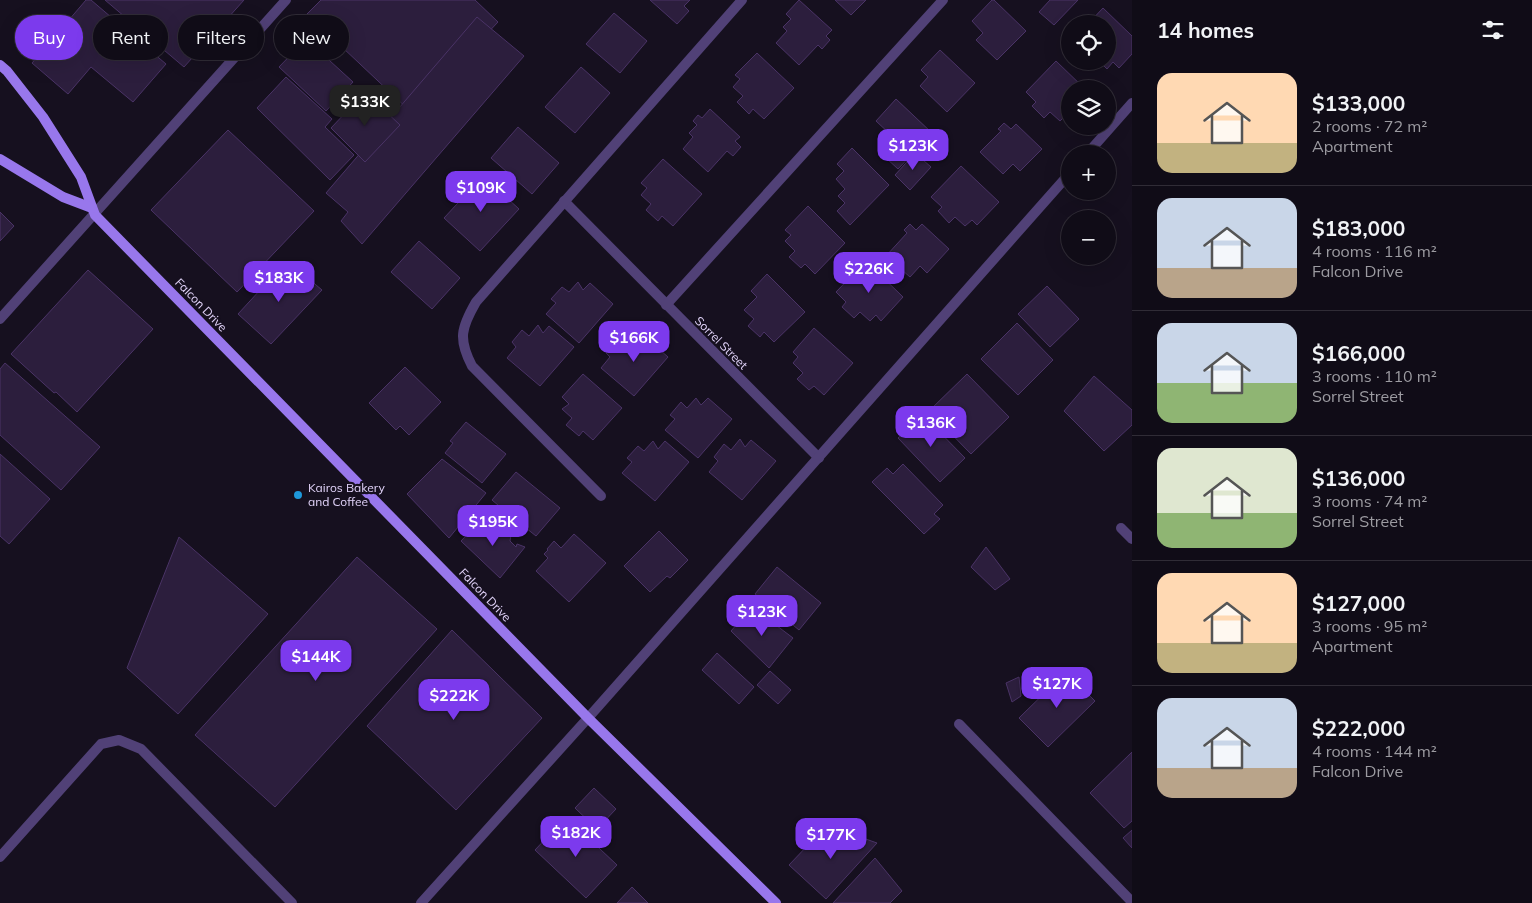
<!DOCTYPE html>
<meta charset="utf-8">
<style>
body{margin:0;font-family:Mulish,sans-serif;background:#1e1a24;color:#f1f3f6;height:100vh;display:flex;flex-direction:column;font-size:19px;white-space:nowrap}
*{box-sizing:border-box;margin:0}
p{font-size:16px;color:#9c9ba1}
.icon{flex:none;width:28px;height:28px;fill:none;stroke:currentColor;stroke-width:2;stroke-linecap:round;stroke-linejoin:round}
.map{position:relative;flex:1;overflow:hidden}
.sheet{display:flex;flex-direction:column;background:#100c17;width:400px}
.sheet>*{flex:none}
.hud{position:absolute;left:15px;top:15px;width:475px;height:45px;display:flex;gap:10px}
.buttons{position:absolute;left:1061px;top:15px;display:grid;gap:10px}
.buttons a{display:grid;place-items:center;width:55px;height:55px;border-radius:50%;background:#100c17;box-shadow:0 5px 20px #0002,0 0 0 1px #302c36;font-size:25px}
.price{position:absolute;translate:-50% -42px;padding:0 11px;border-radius:10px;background:#7c3aed;color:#fff;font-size:16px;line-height:32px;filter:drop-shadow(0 1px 2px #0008)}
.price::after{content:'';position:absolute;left:50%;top:30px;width:15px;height:11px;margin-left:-8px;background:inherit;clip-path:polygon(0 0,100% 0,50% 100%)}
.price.current{background:#222;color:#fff}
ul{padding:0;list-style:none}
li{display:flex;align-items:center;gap:15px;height:125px;padding:0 25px}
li+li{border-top:1px solid #302c36}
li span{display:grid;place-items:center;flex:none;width:140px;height:100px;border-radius:15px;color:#555}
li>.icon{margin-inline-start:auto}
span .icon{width:60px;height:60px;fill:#fffc;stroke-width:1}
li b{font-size:21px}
h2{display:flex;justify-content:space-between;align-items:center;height:60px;padding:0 25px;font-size:21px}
.tag{padding:0 18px;border-radius:22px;background:#100c17;box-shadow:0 5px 20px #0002,0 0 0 1px #302c36;font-size:18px;line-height:45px}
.tag.current{background:#7c3aed;color:#fff}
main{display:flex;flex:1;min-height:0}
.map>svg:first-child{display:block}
.building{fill:#2c1e3d;stroke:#4a3366}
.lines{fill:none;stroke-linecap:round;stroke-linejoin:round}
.street{stroke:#514177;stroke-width:10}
.secondary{stroke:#9877ec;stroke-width:10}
.poi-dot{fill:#1e98da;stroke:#16101f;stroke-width:2}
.labels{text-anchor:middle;stroke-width:4.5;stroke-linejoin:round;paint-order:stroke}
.street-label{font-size:12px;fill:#e1d3f9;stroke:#16101f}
.poi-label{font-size:12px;fill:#e1d3f9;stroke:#16101f;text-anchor:start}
</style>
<main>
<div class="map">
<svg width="1132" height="903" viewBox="0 0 1132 903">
<rect width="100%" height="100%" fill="#16101f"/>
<g class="building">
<polygon points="86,0 91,0 166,64 133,102 91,67 68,94 32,63"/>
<polygon points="105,0 244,0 184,67"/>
<polygon points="321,0 475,0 498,22 412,113 307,14"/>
<polygon points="650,0 690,0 684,6 689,11 677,24"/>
<polygon points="799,0 832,30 826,36 830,40 822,49 818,45 799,65 776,43 787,31 783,27 791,19 786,14"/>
<polygon points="835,0 866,0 851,15"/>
<polygon points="992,0 994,0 1026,31 997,60 976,40 983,33 972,21"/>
<polygon points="1050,0 1078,0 1054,25 1039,12"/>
<polygon points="1103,8 1132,36 1132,54 1119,68 1113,62 1107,69 1099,61 1108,61 1108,24 1088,24"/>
<polygon points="614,13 647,41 620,73 586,44"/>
<polygon points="477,17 524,56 362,244 341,221 348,212 326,193"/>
<polygon points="306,39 353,82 326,111 279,67"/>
<polygon points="940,50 975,83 947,112 920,86 928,77 921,70"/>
<polygon points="757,53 794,88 764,119 753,109 749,114 737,102 743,96 733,87 740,79 735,75"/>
<polygon points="1056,61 1085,89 1070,89 1070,118 1066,115 1060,121 1050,112 1044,118 1032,106 1036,102 1026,92"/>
<polygon points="581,67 610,93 575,133 545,107"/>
<polygon points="286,77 332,119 325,127 354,155 330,180 257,108"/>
<polygon points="365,92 400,125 365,162 331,128"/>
<polygon points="896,99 932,133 898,169 885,157 890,152 882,144 891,135 876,121"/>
<polygon points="710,109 740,137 735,141 741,147 733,156 727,151 708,172 683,149 693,137 689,133 697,125 693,121 698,115 702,118"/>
<polygon points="1004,123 1011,129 1016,124 1042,149 1020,171 1013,164 1003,174 980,152 1001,131 998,129"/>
<polygon points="518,127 559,163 532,194 491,158"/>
<polygon points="228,130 314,211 237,292 151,210"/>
<polygon points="852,148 889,185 850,225 837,211 845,203 838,196 845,189 836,179 844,171 837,164"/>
<polygon points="915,153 931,167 910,190 895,175"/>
<polygon points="663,159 702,194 673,226 662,216 658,221 646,210 651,204 641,195 647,188 641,183"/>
<polygon points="961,166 999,202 977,225 972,220 965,226 955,217 949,223 938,211 942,207 931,197"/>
<polygon points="483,176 519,209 480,251 444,218"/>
<polygon points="808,206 845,243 815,274 805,264 801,268 789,257 795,251 785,241 791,235 785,230"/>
<polygon points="0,212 14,226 0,241"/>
<polygon points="910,224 916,230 922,224 949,249 927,273 920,266 910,277 886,256 907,233 904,230"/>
<polygon points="419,241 460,278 432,309 391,272"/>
<polygon points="866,261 903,297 881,321 876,315 870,321 860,312 854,318 842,307 846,302 836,292"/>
<polygon points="284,264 300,278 303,274 322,290 271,344 238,314"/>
<polygon points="88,270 153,329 77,412 56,392 54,393 11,354"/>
<polygon points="767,274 805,312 774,342 764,332 760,337 748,326 754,319 744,310 757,297 751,291"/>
<polygon points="578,282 583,290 590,283 613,304 579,343 546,314 556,303 551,299 562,287 569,292"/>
<polygon points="1047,286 1079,319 1050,347 1018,314"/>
<polygon points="1017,323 1053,360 1018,395 981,359"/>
<polygon points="538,325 543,333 549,326 574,347 540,386 507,358 516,347 512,342 522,330 529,336"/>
<polygon points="814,328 853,363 824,395 814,386 809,390 797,379 803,373 793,363 798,357 793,352"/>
<polygon points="632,336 637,344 644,336 668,357 634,396 601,368 610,357 606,353 616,341 623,346"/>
<polygon points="5,363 100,447 61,490 0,435 0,369"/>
<polygon points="405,367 441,402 409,435 400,426 396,430 369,403"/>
<polygon points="583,374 622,408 593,440 583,431 579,436 566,425 572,418 562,409 569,404 562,397"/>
<polygon points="967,374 1009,417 971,454 929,411"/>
<polygon points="1094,376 1132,410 1132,425 1104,451 1064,411"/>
<polygon points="696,398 701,405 708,398 732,419 698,458 665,430 675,419 670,415 681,402 687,408"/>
<polygon points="922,414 965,458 940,482 898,438"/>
<polygon points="466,422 506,454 482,483 445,453 453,443 450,441"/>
<polygon points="740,439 745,447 751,440 776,461 742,500 709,472 718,461 714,457 724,444 731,450"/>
<polygon points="653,441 658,449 665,441 689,462 655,501 622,473 632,462 627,458 638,446 644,451"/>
<polygon points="0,454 50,499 9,544 0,536"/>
<polygon points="442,459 486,493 449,538 407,494"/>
<polygon points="903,464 943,505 934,514 940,519 924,534 872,482 887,468 893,474"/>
<polygon points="516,472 560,508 536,536 526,528 521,535 512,529 518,522 492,500"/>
<polygon points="484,517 490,520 486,526 492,529 494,526 500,531 503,528 511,535 510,541 516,547 517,544 525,547 500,578 461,541"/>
<polygon points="659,531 688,560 670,578 667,576 650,592 624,566"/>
<polygon points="574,534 606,563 569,602 536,571 548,558 544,554 548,550 547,549 554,541 561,548"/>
<polygon points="179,537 268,614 178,714 127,668"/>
<polygon points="986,547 1010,579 995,590 971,567"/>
<polygon points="357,557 437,629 275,807 195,735"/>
<polygon points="777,567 821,603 799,630 755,594"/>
<polygon points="752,607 793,638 769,668 731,631"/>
<polygon points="452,630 542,718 456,810 367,726"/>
<polygon points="717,653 754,687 739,704 702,670"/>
<polygon points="770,671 791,690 778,704 757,685"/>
<polygon points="1066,672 1095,701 1048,747 1019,718"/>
<polygon points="1019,677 1021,696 1012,702 1006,683"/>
<polygon points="1132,752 1132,821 1124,828 1090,793"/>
<polygon points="594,788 616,809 597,829 575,808"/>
<polygon points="566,817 617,865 586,898 535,850"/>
<polygon points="835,828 877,843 826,899 789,865 809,844"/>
<polygon points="1132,830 1132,848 1123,838"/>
<polygon points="875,858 902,891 890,903 833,903"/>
<polygon points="632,887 648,903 617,903"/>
</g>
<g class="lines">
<g class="street">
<polyline points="1087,154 1132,103"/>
<polyline points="564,201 819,458"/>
<polyline points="666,305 943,0"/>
<polyline points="0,319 286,0"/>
<path d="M601,496L472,366C458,339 461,328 476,302L742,0"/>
<polyline points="1121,528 1132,539"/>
<polyline points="959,724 1132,902"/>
<polyline points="0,857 101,744 119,740 141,749 292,903"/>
<polyline points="421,903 588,718 1070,173"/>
</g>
<g class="secondary">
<polyline points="0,65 7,71 43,117 81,177 95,215 588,718 776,903"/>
<polyline points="0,159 63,197 92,208"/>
</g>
</g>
<circle class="poi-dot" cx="298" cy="495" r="5"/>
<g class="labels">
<g class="street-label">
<text transform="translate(201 305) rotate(46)" y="4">Falcon Drive</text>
<text transform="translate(721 343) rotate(45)" y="4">Sorrel Street</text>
<text transform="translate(485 595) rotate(46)" y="4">Falcon Drive</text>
</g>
<g class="poi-label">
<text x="308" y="492">Kairos Bakery<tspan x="308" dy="14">and Coffee</tspan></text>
</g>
</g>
</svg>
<div class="buttons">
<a><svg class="icon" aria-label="locate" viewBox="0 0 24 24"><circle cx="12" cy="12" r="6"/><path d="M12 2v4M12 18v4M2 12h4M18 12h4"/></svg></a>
<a><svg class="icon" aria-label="layers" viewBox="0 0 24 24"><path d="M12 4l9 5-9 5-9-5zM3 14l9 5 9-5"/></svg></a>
<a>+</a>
<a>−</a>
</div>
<b class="price current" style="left:365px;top:127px">$133K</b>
<b class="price" style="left:913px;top:171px">$123K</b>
<b class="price" style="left:481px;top:213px">$109K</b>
<b class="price" style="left:869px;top:294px">$226K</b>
<b class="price" style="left:279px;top:303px">$183K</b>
<b class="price" style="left:634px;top:363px">$166K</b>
<b class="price" style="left:931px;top:448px">$136K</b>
<b class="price" style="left:493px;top:547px">$195K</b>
<b class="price" style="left:762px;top:637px">$123K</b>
<b class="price" style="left:316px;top:682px">$144K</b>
<b class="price" style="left:1057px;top:709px">$127K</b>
<b class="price" style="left:454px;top:721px">$222K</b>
<b class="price" style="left:576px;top:858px">$182K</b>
<b class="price" style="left:831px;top:860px">$177K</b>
<div class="hud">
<a class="tag current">Buy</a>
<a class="tag">Rent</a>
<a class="tag">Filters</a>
<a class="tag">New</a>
</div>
</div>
<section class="sheet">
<h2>14 homes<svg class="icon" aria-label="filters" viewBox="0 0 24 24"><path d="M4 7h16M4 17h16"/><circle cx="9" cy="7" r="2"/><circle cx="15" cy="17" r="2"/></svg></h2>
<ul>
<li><span style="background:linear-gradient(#ffd9b3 70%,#c2b280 0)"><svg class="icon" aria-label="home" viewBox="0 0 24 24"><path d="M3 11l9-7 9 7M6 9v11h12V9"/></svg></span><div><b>$133,000</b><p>2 rooms · 72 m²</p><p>Apartment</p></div></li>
<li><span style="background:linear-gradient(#c9d6e8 70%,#b9a48a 0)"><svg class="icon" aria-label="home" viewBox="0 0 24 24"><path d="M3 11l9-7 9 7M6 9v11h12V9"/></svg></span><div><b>$183,000</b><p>4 rooms · 116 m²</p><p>Falcon Drive</p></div></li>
<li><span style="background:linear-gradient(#c9d6e8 60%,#8fb573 0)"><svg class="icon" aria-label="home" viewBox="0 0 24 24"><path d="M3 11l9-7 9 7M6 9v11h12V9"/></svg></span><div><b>$166,000</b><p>3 rooms · 110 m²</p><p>Sorrel Street</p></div></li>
<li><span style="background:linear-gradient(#dfe7d0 65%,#8fb573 0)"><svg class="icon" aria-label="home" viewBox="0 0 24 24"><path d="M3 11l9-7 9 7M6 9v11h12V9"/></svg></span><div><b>$136,000</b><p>3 rooms · 74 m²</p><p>Sorrel Street</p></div></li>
<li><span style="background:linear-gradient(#ffd9b3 70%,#c2b280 0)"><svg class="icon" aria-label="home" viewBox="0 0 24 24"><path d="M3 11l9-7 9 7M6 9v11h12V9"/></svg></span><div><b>$127,000</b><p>3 rooms · 95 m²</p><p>Apartment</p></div></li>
<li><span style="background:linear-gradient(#c9d6e8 70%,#b9a48a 0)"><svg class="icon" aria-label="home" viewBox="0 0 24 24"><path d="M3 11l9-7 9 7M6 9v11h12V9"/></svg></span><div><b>$222,000</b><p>4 rooms · 144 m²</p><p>Falcon Drive</p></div></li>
</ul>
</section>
</main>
